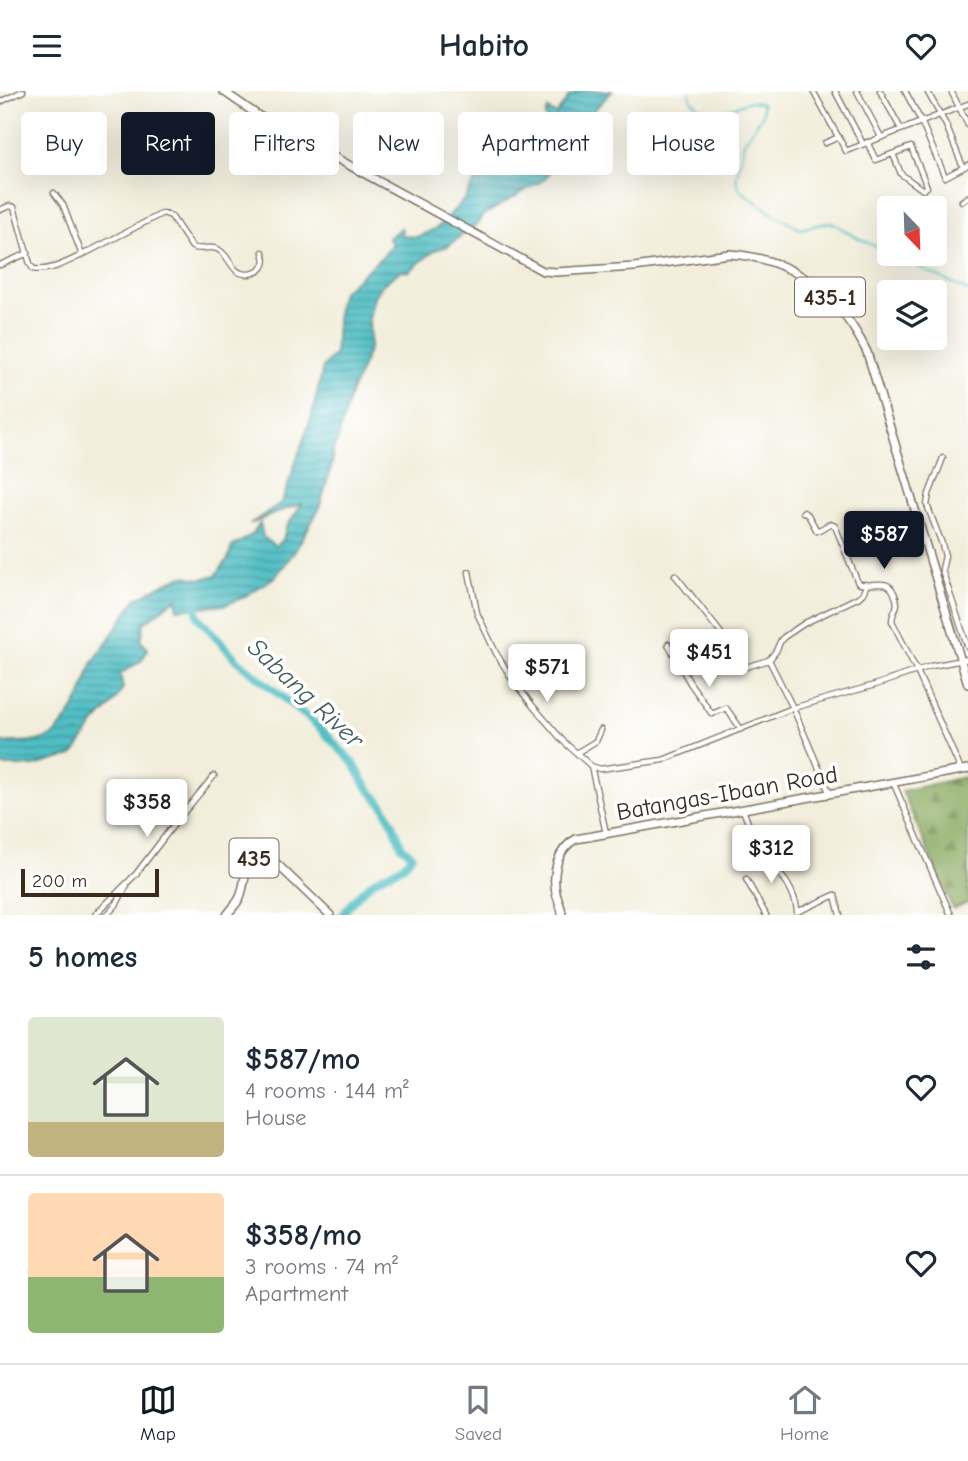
<!DOCTYPE html>
<meta charset="utf-8">
<style>
body{margin:0;font-family:"Comic Neue",sans-serif;background:#f2f2f3;color:#1f2937;height:100vh;display:flex;flex-direction:column;font-size:26px;white-space:nowrap}
*{box-sizing:border-box;margin:0}
p{font-size:23px;color:#747a83}
.icon{flex:none;width:38px;height:38px;fill:none;stroke:currentColor;stroke-width:2;stroke-linecap:round;stroke-linejoin:round}
.map{position:relative;height:824px;overflow:hidden}
.drawer{display:flex;flex-direction:column;background:#fff;flex:1}
.drawer>*{flex:none}
.banner{position:absolute;left:21px;top:21px;width:928px;height:63px;display:flex;gap:14px}
.needle{width:46px;rotate:157deg}
.buttons{position:absolute;left:877px;top:105px;display:grid;gap:14px}
.buttons a{display:grid;place-items:center;width:70px;height:70px;border-radius:7px;background:#fff;box-shadow:0 7px 28px #0002;font-size:35px}
.scale{position:absolute;left:21px;bottom:18px;width:138px;box-sizing:border-box;padding-left:7px;border:4px solid #3b2a1e;border-top:0;font-size:19px;line-height:24px;white-space:nowrap;color:#3b2a1e;-webkit-text-stroke:5px #fff;paint-order:stroke}
.price{position:absolute;translate:-50% -60px;padding:0 16px;border-radius:7px;background:#fff;color:#222;font-size:23px;line-height:46px;filter:drop-shadow(0 2px 4px #0008)}
.price::after{content:'';position:absolute;left:50%;top:42px;width:21px;height:16px;margin-left:-10px;background:inherit;clip-path:polygon(0 0,100% 0,50% 100%)}
.price.current{background:#111827;color:#fff}
ul{padding:0;list-style:none}
li{display:flex;align-items:center;gap:21px;height:175px;padding:0 28px}
li+li{border-top:2px solid #e0e1e3}
li span{display:grid;place-items:center;flex:none;width:196px;height:140px;border-radius:7px;color:#555}
li>.icon{margin-inline-start:auto}
span .icon{width:84px;height:84px;fill:#fffc;stroke-width:1}
li b{font-size:30px}
h2{display:flex;justify-content:space-between;align-items:center;height:84px;padding:0 28px;font-size:30px}
.pill{padding:0 24px;border-radius:7px;background:#fff;box-shadow:0 7px 28px #0002;font-size:24px;line-height:63px}
.pill.current{background:#111827;color:#fff}
header{display:flex;justify-content:space-between;align-items:center;height:91px;padding:0 28px;background:#fff;font-size:32px;font-weight:800}
.tabs{display:flex;justify-content:space-around;align-items:center;height:98px;border-top:2px solid #e0e1e3;background:#fff;font-size:19px;color:#747a83}
.tabs a{display:grid;justify-items:center;gap:4px}
.tabs .current{color:#111827}
.map>svg:first-child{display:block}
.forest{fill:url(#forest-firs);stroke:#616a3e;stroke-width:2}
.water{fill:url(#water-rules);stroke:#457471;stroke-width:2}
.lines{fill:none;stroke-linecap:round;stroke-linejoin:round}
.stream{stroke:#4fbec4;stroke-width:2}
.river{stroke:#4fbec4;stroke-width:8}
.street-casing{stroke:#7b6f60;stroke-width:7}
.primary-casing{stroke:#7b6f60;stroke-width:10}
.street{stroke:#fff;stroke-width:4.5}
.primary{stroke:#fff;stroke-width:7}
.labels{text-anchor:middle;stroke-width:7;stroke-linejoin:round;paint-order:stroke}
.shield{fill:#fff;stroke:#766a62;stroke-width:2}
.shield-label{font-size:23px;font-weight:bold;fill:#3b2a1e}
.street-label{font-size:24px;fill:#3b2a1e;stroke:#fff}
.water-label{font-size:26px;font-style:italic;fill:#425e58;stroke:#fff}
</style>
<header><svg class="icon" aria-label="menu" viewBox="0 0 24 24"><path d="M4 6h16M4 12h16M4 18h16"/></svg>Habito<svg class="icon" aria-label="heart" viewBox="0 0 24 24"><path d="M12 20l-8-8c-3-5 5-10 8-4 3-6 11-1 8 4z"/></svg></header>
<div class="map">
<svg width="968" height="824" viewBox="0 0 968 824">
<defs>
<pattern id="forest-firs" width="22" height="20" patternUnits="userSpaceOnUse" patternTransform="scale(1.75)"><rect width="22" height="20" fill="#87a95d"/><path d="M5 1l3.5 6h-7zM16 11l3.5 6h-7z" fill="#708a4c"/></pattern>
<pattern id="water-rules" width="6" height="5" patternUnits="userSpaceOnUse" patternTransform="scale(1.75)"><rect width="6" height="5" fill="#4fbec4"/><path d="M0 2.5h6" fill="none" stroke="#439b9f"/></pattern>
</defs>
<rect width="100%" height="100%" fill="#fff"/>
<filter id="ink" filterUnits="userSpaceOnUse"><feTurbulence type="fractalNoise" baseFrequency=".0143" numOctaves="2"/><feDisplacementMap in="SourceGraphic" scale="14" xChannelSelector="R" yChannelSelector="G"/><feConvolveMatrix kernelMatrix="1 2 1 2 8 2 1 2 1" color-interpolation-filters="sRGB"/></filter>
<filter id="wash" filterUnits="userSpaceOnUse"><feTurbulence type="fractalNoise" baseFrequency=".00686" numOctaves="4" result="noise"/><feDisplacementMap in="SourceGraphic" scale="28" xChannelSelector="R" yChannelSelector="G"/><feGaussianBlur stdDeviation="1.57" result="paint"/><feColorMatrix in="noise" values="0 0 0 0 0 0 0 0 0 0 0 0 0 0 0 0 0 1.4 0 .05"/><feComposite in="paint" operator="in"/></filter>
<g filter="url(#wash)">
<rect width="100%" height="100%" fill="#f2eedb"/>
<polygon class="forest" points="964,686 968,700 968,811 953,818 902,700"/>
<polygon class="water" points="577,0 612,0 573,42 563,50 560,55 560,68 545,88 482,125 478,132 448,155 435,159 408,181 401,179 382,194 374,206 369,227 370,255 357,289 351,300 337,351 333,358 332,373 319,418 295,460 276,485 244,506 225,514 177,518 177,507 144,532 141,550 148,558 141,570 120,583 123,597 113,613 95,632 73,664 34,675 0,675 0,652 37,650 53,645 69,626 81,605 92,573 136,508 164,493 183,485 201,488 216,484 228,468 232,456 253,443 260,432 263,446 275,455 283,449 286,437 302,413 288,417 250,433 282,411 312,324 323,276 335,263 338,216 342,201 384,164 393,153 388,147 401,137 403,145 417,146 437,137 464,109 476,89 489,79 494,84 507,66 501,64 537,46 547,32 545,24 548,18 556,24 570,4 574,4"/>
<g class="lines">
<g class="stream">
<polyline points="689,0 691,8 708,26 750,10 762,12 763,23 744,51 736,88 740,99 770,121 800,138 831,131 852,144 889,162"/>
<polyline points="891,163 968,200"/>
</g>
<path class="river" d="M194,506L198,526L237,569L319,636L354,673L367,696L383,714L393,733L402,756L412,764C400,782 395,777 379,787C366,794 351,812 342,824"/>
</g>
</g>
<g filter="url(#ink)">
<g class="lines">
<g class="street-casing">
<g id="street">
<polyline points="813,0 846,60 968,13"/>
<polyline points="835,0 863,53"/>
<polyline points="857,0 881,46"/>
<polyline points="880,0 901,38"/>
<polyline points="905,0 921,30 945,86 968,74"/>
<polyline points="927,0 946,34 963,76"/>
<polyline points="951,0 968,34"/>
<polyline points="0,11 23,0"/>
<polyline points="867,51 876,69 911,56 927,96 923,99 901,83 893,63"/>
<polyline points="825,52 839,46"/>
<polyline points="962,110 968,106"/>
<path d="M0,119L9,115L14,116L30,173L33,178C50,181 67,171 82,164L63,114L54,102"/>
<path d="M82,164L163,122L171,125L192,156C201,161 210,153 219,159C231,166 231,183 247,183C253,183 258,181 262,177C266,171 265,168 263,161"/>
<polyline points="0,174 28,162"/>
<polyline points="943,367 929,403 927,414 942,453 945,465 942,479 968,557"/>
<path d="M803,421L808,424L817,440L830,433L835,435L858,492C870,498 887,485 894,502C895,504 897,510 897,513C896,520 892,523 892,530L917,580L961,679"/>
<polyline points="469,481 477,522 496,562 512,588 532,614 563,650 591,675 606,742"/>
<polyline points="675,484 720,541 742,573 746,576 769,569 793,617 830,703"/>
<polyline points="668,553 690,592 712,623 726,617 741,638"/>
<polyline points="769,569 776,560 781,549 784,546 805,532 859,506 863,502 866,495"/>
<polyline points="578,661 596,650 601,639"/>
<polyline points="591,675 600,678 663,669 793,617 875,594 931,575 968,568"/>
<polyline points="893,691 951,824"/>
<path d="M743,719L766,778C770,780 774,780 778,782C788,789 797,810 797,821L835,804L840,824"/>
<polyline points="754,749 787,738"/>
<polyline points="746,788 766,824"/>
<polyline points="95,824 136,783 175,732 214,685"/>
<polyline points="107,824 116,814 127,794"/>
</g>
</g>
<g class="primary-casing">
<g id="primary">
<path d="M223,0L259,25L543,180L556,181L634,176L729,163C794,167 839,204 867,261L968,593"/>
<path d="M227,824C231,818 237,813 240,806C249,785 240,751 277,773L330,824"/>
<path d="M562,824C562,816 558,810 556,802C552,782 557,758 576,748L968,678"/>
</g>
</g>
<use href="#street" class="street"/>
<use href="#primary" class="primary"/>
</g>
</g>
<g class="labels">
<g class="shield">
<rect x="795" y="186.5" width="70" height="39" rx="5"/>
<rect x="229.5" y="747.5" width="49" height="39" rx="5"/>
</g>
<g class="shield-label">
<text x="830" y="214">435-1</text>
<text x="254" y="775">435</text>
</g>
<g class="street-label">
<text transform="translate(727 702) rotate(-10)" y="8">Batangas-Ibaan Road</text>
</g>
<g class="water-label">
<text transform="translate(306 602) rotate(43)" y="9">Sabang River</text>
</g>
</g>
</svg>
<div class="buttons">
<a><svg class="needle" viewBox="-14 -14 28 28"><path d="M0-13l5 13h-10z" fill="#e53935"/><path d="M0 13l5-13h-10z" fill="#747a83"/></svg></a>
<a><svg class="icon" aria-label="layers" viewBox="0 0 24 24"><path d="M12 4l9 5-9 5-9-5zM3 14l9 5 9-5"/></svg></a>
</div>
<div class="scale">200 m</div>
<b class="price current" style="left:884px;top:480px">$587</b>
<b class="price" style="left:709px;top:598px">$451</b>
<b class="price" style="left:547px;top:613px">$571</b>
<b class="price" style="left:147px;top:748px">$358</b>
<b class="price" style="left:771px;top:794px">$312</b>
<div class="banner">
<a class="pill">Buy</a>
<a class="pill current">Rent</a>
<a class="pill">Filters</a>
<a class="pill">New</a>
<a class="pill">Apartment</a>
<a class="pill">House</a>
</div>
</div>
<section class="drawer">
<h2>5 homes<svg class="icon" aria-label="filters" viewBox="0 0 24 24"><path d="M4 7h16M4 17h16"/><circle cx="9" cy="7" r="2"/><circle cx="15" cy="17" r="2"/></svg></h2>
<ul>
<li><span style="background:linear-gradient(#dfe7d0 75%,#c2b280 0)"><svg class="icon" aria-label="home" viewBox="0 0 24 24"><path d="M3 11l9-7 9 7M6 9v11h12V9"/></svg></span><div><b>$587/mo</b><p>4 rooms · 144 m²</p><p>House</p></div><svg class="icon" aria-label="heart" viewBox="0 0 24 24"><path d="M12 20l-8-8c-3-5 5-10 8-4 3-6 11-1 8 4z"/></svg></li>
<li><span style="background:linear-gradient(#ffd9b3 60%,#8fb573 0)"><svg class="icon" aria-label="home" viewBox="0 0 24 24"><path d="M3 11l9-7 9 7M6 9v11h12V9"/></svg></span><div><b>$358/mo</b><p>3 rooms · 74 m²</p><p>Apartment</p></div><svg class="icon" aria-label="heart" viewBox="0 0 24 24"><path d="M12 20l-8-8c-3-5 5-10 8-4 3-6 11-1 8 4z"/></svg></li>
</ul>
</section>
<nav class="tabs">
<a class="current"><svg class="icon" aria-label="map" viewBox="0 0 24 24"><path d="M3 6l6-2 6 2 6-2v14l-6 2-6-2-6 2zM9 4v14M15 6v14"/></svg>Map</a>
<a><svg class="icon" aria-label="saved" viewBox="0 0 24 24"><path d="M7 4h10v16l-5-4-5 4z"/></svg>Saved</a>
<a><svg class="icon" aria-label="home" viewBox="0 0 24 24"><path d="M3 11l9-7 9 7M6 9v11h12V9"/></svg>Home</a>
</nav>
